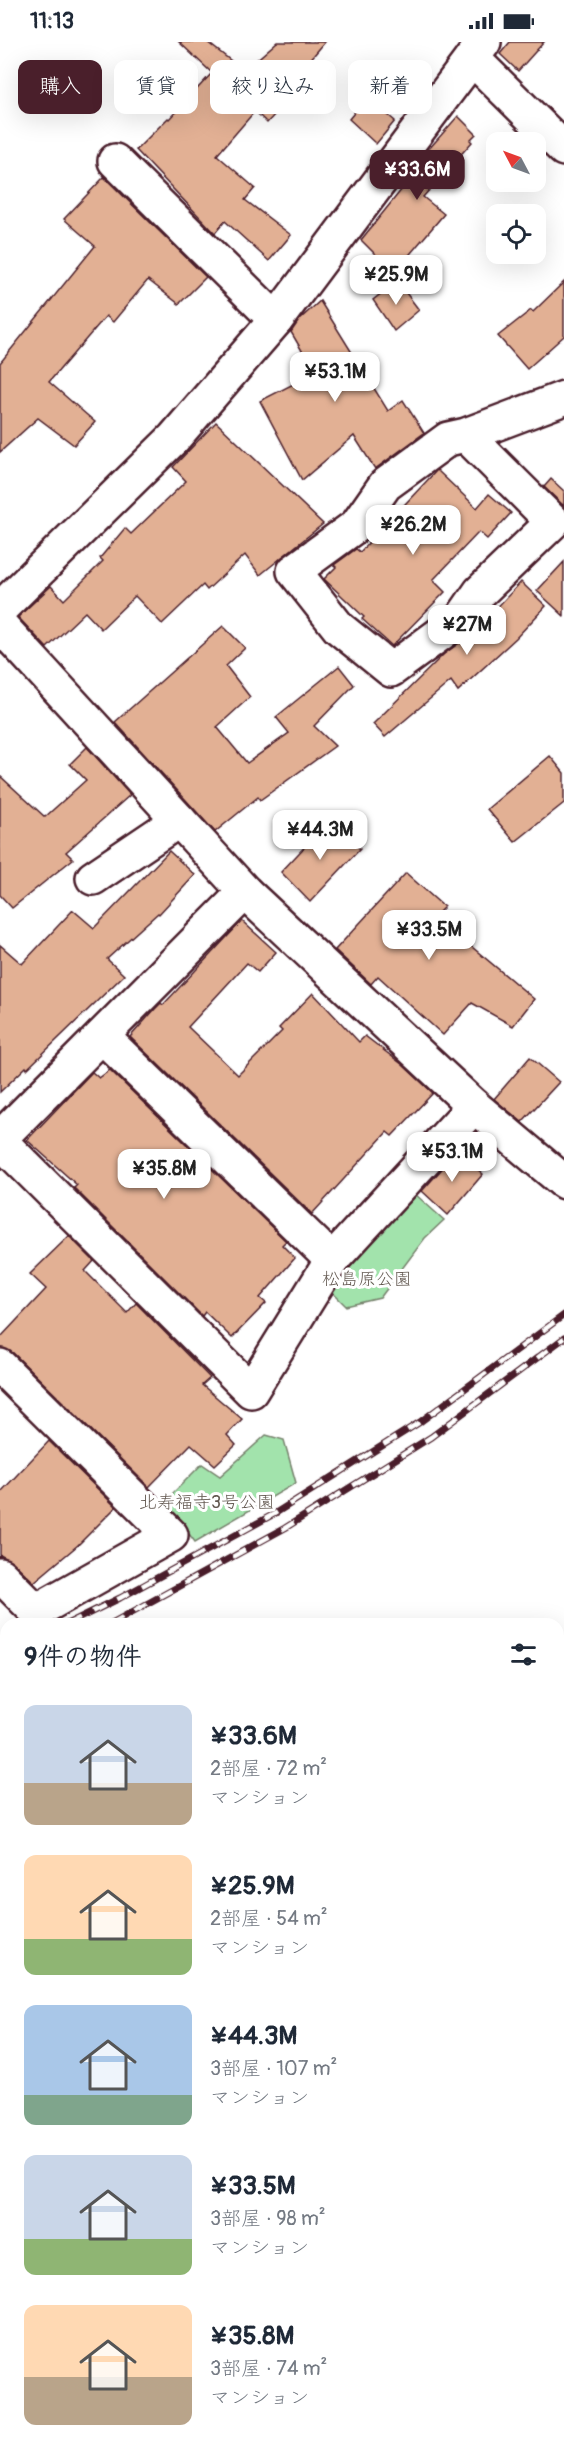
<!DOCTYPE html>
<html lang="ja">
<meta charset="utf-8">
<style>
body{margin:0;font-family:Pangolin,"Klee One",sans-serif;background:#f6f6f7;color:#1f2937;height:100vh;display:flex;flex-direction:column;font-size:22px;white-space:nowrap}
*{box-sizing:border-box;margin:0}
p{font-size:20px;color:#747a83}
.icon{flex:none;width:33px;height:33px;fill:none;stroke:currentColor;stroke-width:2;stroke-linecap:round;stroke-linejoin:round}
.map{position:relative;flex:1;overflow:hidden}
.details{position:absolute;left:0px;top:1576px;width:564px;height:836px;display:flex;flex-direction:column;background:#fff;border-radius:18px 18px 0 0;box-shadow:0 6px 24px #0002}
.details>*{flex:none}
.top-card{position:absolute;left:18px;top:18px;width:528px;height:54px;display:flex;gap:12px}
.needle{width:39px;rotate:311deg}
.fabs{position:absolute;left:486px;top:90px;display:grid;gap:12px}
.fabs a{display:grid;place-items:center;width:60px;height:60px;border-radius:12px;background:#fff;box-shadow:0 6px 24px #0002;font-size:30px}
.price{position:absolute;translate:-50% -51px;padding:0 14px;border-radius:12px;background:#fff;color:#222;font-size:20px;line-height:39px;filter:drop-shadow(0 2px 3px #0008)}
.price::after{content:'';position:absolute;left:50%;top:36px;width:18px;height:14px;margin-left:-9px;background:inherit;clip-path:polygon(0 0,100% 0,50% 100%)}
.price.on{background:#4a1f2b;color:#fff}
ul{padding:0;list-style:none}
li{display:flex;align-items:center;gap:18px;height:150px;padding:0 24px}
li span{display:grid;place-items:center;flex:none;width:168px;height:120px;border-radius:12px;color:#555}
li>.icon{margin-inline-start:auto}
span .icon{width:72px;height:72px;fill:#fffc;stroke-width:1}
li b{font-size:26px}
h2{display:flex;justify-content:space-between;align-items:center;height:72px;padding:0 24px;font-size:26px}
.pill{padding:0 21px;border-radius:12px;background:#fff;box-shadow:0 6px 24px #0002;font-size:21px;line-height:54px}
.pill.on{background:#4a1f2b;color:#fff}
.status{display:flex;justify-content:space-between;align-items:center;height:42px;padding:0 30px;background:#fff;direction:ltr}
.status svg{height:16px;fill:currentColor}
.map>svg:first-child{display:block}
.green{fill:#a2e3ac;stroke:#76816c;stroke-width:1.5}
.building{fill:#e2b094;stroke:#4a1f2b;stroke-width:1.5}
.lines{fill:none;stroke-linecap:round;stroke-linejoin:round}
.street-casing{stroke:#4a1f2b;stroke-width:38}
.secondary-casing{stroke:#4a1f2b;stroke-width:38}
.street{stroke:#fff;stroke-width:33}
.secondary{stroke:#fff;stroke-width:33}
.rail-casing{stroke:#4a1f2b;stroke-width:7}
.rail{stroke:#fff;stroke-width:4.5;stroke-dasharray:14;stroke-linecap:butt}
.labels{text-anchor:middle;stroke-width:6;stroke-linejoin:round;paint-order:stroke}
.park-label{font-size:18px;fill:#645a52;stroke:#fff}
</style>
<div class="status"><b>11:13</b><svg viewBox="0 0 49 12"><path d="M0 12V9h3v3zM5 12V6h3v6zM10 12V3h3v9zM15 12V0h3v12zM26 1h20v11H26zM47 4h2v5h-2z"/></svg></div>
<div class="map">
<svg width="564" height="2411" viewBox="0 0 564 2411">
<rect width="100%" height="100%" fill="#fff"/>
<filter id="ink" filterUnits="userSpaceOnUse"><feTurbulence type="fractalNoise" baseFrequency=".0167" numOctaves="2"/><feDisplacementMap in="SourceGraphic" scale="12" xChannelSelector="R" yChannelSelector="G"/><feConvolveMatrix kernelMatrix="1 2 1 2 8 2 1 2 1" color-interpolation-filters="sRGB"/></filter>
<g filter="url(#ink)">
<g class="green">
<polygon points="415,1152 444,1178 425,1196 380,1256 346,1264 330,1248"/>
<polygon points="266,1393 284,1398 296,1441 195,1500 165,1459 202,1422 220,1434"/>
</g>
<g class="building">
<polygon points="179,0 207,0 244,29 277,0 325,0 304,25 311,32 267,81 255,69 217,113 255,146 245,158 291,193 269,219 225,179 215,191 136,108 168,76 169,77 212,31"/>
<polygon points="510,0 544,0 518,29 500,12"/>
<polygon points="367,55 395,79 376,102 349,77"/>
<polygon points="458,74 476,92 470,98 472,100 423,155 444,172 394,231 361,198 431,111 428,108"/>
<polygon points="104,135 206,235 179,262 148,238 113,280 106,274 49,340 95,380 74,403 38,376 0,410 0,321 95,204 64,177"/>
<polygon points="397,239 419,268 394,289 373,258"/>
<polygon points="564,240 564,294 527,327 498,294 531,268 533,270"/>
<polygon points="320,259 388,369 403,358 424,391 375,427 354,394 302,438 260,359 315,331 291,290 300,277"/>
<polygon points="216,380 323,482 260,533 245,513 207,548 203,543 162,582 135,554 101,587 85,570 47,606 18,575 51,544 64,558 103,519 100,516 125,486 131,492 186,439 173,425"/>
<polygon points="437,428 477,466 489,452 511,471 487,497 479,490 433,538 445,550 392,604 362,577 364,575 324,537 336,525 334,523 356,507 360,510"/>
<polygon points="551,437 564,449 564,464 544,445"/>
<polygon points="564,520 564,574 537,549"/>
<polygon points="521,540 546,564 516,596 458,649 451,639 385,695 373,682 444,612 473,591"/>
<polygon points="223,584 245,606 226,624 250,655 217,685 247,721 289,691 276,675 339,624 354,643 314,684 335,704 260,758 258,755 215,790 115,680"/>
<polygon points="87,705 130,753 66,810 73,817 12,866 0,853 0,734 45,775 86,738 70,722"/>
<polygon points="550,714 564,731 564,761 515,800 487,767"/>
<polygon points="330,778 360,807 310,860 281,830"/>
<polygon points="169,809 195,833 159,872 158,871 107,917 124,933 27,1027 26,1025 0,1050 0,903 22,922 73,868 94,886"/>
<polygon points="406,831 444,865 435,874 534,957 513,984 472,961 443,993 378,934 371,942 335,908"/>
<polygon points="242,879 276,910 258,930 247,921 188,985 238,1033 282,989 279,986 313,951 359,1000 365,994 403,1023 433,1051 392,1094 387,1090 312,1172 130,995 155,967 161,961 163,963"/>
<polygon points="530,1015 559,1040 522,1080 494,1057"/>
<polygon points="110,1028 286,1199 282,1203 295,1216 260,1256 266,1261 232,1296 205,1270 202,1274 74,1146 77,1143 27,1098 92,1030 99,1036"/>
<polygon points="457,1110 483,1132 448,1173 422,1149"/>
<polygon points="69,1194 94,1219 85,1229 127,1271 136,1261 210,1336 202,1343 242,1377 227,1393 236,1403 215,1423 191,1402 149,1445 13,1311 0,1306 0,1296 46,1247 30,1232"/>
<polygon points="49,1399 116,1465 78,1503 34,1540 13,1520 0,1513 0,1451"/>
</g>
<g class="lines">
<g class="street-casing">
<g id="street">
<polyline points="472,16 564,107"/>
<polyline points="115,119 276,278"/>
<polyline points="466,393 553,480 480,550 462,576 391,628 339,586 294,529 357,483 385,443 448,397 466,393 564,356"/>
<polyline points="0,567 174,396 276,278 484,0"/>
<polyline points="0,583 245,850 474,1064 564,1140"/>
<polyline points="93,836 179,778"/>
<polyline points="102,994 332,1218"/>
<polyline points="0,1096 245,850"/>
<polyline points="0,1099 251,1349 332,1218 474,1064"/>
<polyline points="0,1324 171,1493 36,1569 0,1533"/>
<polyline points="0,1776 6,1772"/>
<polyline points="0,2059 6,2051"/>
<polyline points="558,2165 564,2170"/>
<polyline points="0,2259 6,2262"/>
</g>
</g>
<g class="secondary-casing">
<polyline id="secondary" points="558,2398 564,2391"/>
</g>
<use href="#street" class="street"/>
<use href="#secondary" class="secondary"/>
<g class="rail-casing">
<g id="rail">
<polyline points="67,1582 120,1556 274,1472 420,1380 564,1273"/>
<polyline points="110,1582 285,1486 431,1395 564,1296"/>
<polyline points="0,1615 6,1612"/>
<polyline points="0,1636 6,1633"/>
</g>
</g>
<use href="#rail" class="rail"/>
</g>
</g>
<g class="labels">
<g class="park-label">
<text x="367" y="1243">松島原公園</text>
<text x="207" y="1466">北寿福寺3号公園</text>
</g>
</g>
</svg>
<div class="fabs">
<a><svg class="needle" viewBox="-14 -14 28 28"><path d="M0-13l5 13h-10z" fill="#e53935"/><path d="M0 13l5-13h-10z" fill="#747a83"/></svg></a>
<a><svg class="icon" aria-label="locate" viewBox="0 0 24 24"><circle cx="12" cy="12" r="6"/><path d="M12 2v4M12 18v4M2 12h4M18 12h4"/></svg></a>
</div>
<b class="price on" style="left:417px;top:159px">¥33.6M</b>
<b class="price" style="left:396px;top:264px">¥25.9M</b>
<b class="price" style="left:335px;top:361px">¥53.1M</b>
<b class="price" style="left:413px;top:514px">¥26.2M</b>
<b class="price" style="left:467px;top:614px">¥27M</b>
<b class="price" style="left:320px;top:819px">¥44.3M</b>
<b class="price" style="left:429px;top:919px">¥33.5M</b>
<b class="price" style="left:452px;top:1141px">¥53.1M</b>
<b class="price" style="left:164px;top:1158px">¥35.8M</b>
<div class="top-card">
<a class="pill on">購入</a>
<a class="pill">賃貸</a>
<a class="pill">絞り込み</a>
<a class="pill">新着</a>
</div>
<section class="details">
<h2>9件の物件<svg class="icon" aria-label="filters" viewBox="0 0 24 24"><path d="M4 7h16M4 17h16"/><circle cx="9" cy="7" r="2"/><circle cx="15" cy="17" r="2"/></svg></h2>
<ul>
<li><span style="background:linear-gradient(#c9d6e8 65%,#b9a48a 0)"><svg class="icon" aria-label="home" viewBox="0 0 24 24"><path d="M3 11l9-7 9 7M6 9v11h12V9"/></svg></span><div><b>¥33.6M</b><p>2部屋 · 72 m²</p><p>マンション</p></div></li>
<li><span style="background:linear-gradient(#ffd9b3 70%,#8fb573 0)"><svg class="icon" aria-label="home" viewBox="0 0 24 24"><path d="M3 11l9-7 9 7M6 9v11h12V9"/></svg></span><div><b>¥25.9M</b><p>2部屋 · 54 m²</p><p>マンション</p></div></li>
<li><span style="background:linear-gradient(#a9c7e8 75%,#7fa58c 0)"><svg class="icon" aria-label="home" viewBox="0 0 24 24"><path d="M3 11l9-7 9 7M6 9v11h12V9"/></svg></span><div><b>¥44.3M</b><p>3部屋 · 107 m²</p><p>マンション</p></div></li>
<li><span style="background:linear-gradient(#c9d6e8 70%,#8fb573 0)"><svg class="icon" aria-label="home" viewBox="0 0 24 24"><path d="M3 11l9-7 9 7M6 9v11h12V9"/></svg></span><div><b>¥33.5M</b><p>3部屋 · 98 m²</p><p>マンション</p></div></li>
<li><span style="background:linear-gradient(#ffd9b3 60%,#b9a48a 0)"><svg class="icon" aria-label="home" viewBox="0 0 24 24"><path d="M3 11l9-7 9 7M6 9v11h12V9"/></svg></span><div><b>¥35.8M</b><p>3部屋 · 74 m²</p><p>マンション</p></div></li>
</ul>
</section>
</div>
